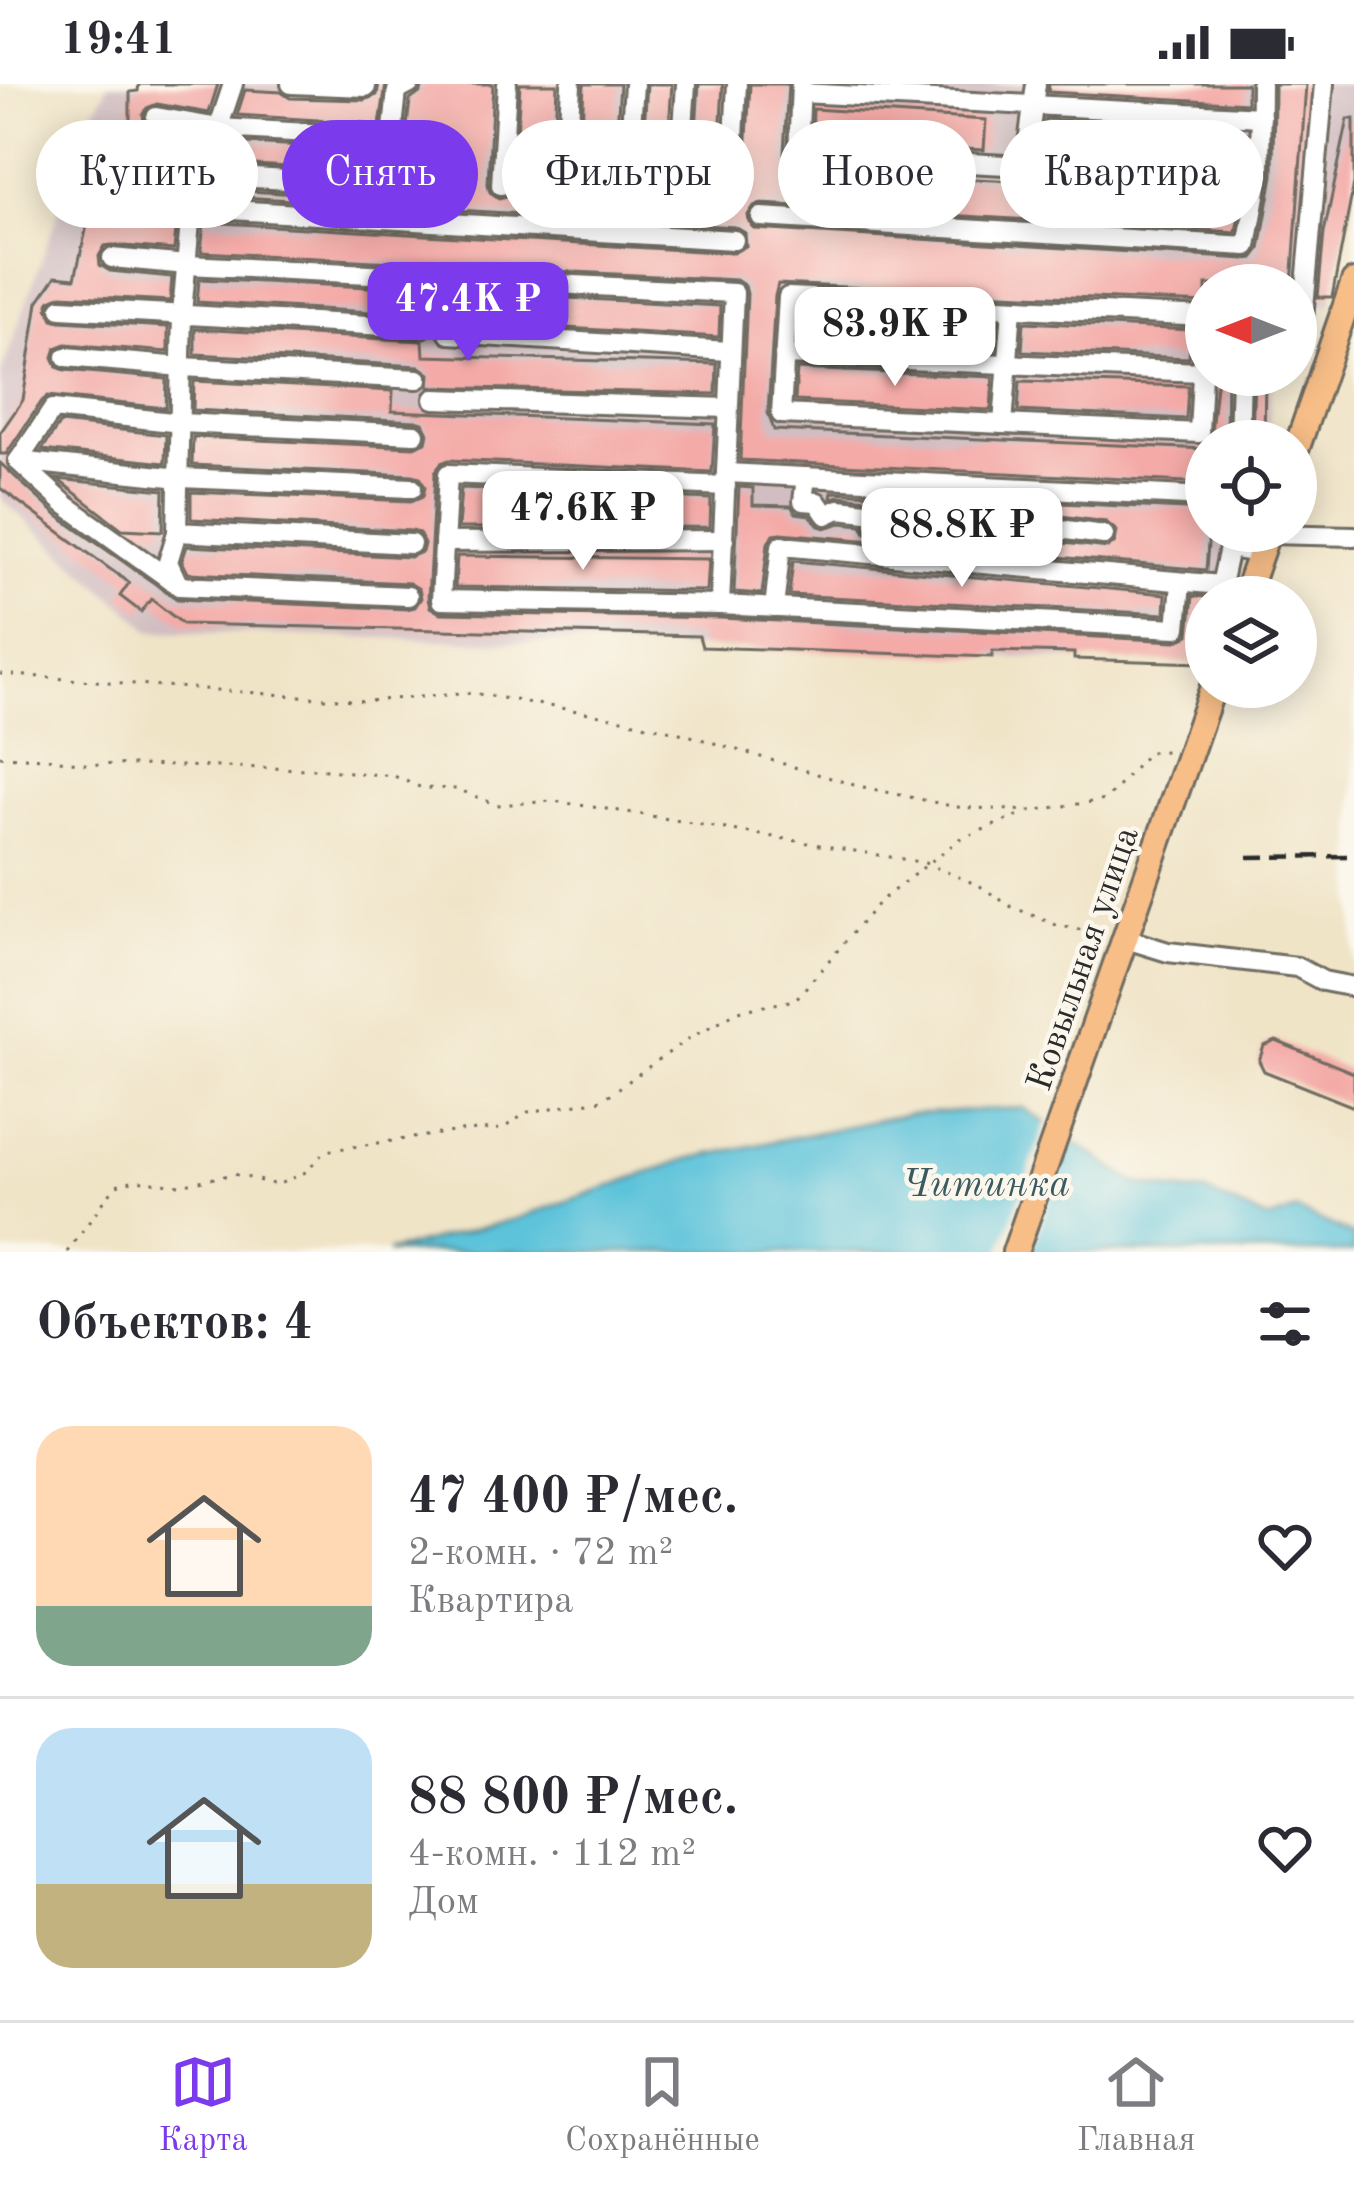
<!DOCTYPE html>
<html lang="ru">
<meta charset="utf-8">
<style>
body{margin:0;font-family:"Old Standard TT",serif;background:#f2f2f3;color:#2b2b33;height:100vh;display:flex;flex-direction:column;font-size:45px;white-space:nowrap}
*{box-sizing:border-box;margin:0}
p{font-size:39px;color:#7c7c81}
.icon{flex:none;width:66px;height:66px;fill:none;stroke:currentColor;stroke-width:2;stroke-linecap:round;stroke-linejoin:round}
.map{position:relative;height:1168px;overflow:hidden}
.panel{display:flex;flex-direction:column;background:#fff;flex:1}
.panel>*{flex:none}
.top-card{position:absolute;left:36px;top:36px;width:1284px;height:108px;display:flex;gap:24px}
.needle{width:78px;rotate:270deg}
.tools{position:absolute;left:1185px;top:180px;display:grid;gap:24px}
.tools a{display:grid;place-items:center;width:132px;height:132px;border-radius:50%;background:#fff;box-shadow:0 6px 30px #0003;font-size:60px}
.price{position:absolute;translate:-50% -102px;padding:0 27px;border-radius:24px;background:#fff;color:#222;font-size:39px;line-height:78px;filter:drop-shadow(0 3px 6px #0008)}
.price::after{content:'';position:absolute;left:50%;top:72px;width:36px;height:27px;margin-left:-18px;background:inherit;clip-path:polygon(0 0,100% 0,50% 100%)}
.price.current{background:#7c3aed;color:#fff}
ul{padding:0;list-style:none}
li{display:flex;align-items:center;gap:36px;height:300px;padding:0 36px}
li+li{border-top:3px solid #e1e1e2}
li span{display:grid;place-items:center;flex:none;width:336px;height:240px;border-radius:36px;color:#555}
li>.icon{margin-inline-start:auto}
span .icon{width:144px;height:144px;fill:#fffc;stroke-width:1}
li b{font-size:51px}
h2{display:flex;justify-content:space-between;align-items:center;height:144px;padding:0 36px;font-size:51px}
.pill{padding:0 42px;border-radius:54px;background:#fff;box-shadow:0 6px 30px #0003;font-size:42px;line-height:108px}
.pill.current{background:#7c3aed;color:#fff}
.status{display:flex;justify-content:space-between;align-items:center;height:84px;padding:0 60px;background:#fff;direction:ltr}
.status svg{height:33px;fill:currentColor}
.menu{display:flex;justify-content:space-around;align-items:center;height:168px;border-top:3px solid #e1e1e2;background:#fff;font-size:33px;color:#7c7c81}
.menu a{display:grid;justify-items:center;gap:6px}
.menu .current{color:#7c3aed}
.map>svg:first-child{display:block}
.industrial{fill:#d2bec2}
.water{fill:#5cc3da;stroke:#447782;stroke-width:3}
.pier{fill:#f0e4c7}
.building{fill:#f4aba8}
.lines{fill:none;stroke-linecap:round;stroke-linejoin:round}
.minor-casing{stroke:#706c62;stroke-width:24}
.major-casing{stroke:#706c62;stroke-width:30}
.path{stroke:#706c62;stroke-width:3;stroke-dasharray:3 9;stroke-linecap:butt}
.minor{stroke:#fff;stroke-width:18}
.major{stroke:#f7be88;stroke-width:24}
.rail{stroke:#2b2b2b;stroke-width:4.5;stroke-dasharray:18 9;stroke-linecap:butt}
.labels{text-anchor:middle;stroke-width:9;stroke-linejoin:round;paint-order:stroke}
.street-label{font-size:36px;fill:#2b2b2b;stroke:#fbf7ec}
.water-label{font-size:39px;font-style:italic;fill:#3a5960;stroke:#fbf7ec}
</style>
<div class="status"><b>19:41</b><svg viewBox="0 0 49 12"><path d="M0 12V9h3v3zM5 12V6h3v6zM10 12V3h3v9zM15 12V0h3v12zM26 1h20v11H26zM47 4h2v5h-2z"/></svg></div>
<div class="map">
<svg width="1354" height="1168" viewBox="0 0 1354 1168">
<rect width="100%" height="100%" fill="#fbf7ec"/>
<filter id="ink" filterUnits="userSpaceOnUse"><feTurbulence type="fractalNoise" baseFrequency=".00833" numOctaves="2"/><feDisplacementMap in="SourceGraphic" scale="24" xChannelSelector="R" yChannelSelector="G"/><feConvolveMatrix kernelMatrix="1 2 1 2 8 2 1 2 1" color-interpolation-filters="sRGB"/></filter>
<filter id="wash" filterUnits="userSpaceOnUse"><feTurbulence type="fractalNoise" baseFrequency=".004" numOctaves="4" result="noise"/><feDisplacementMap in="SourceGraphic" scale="48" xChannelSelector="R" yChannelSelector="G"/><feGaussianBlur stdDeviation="2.7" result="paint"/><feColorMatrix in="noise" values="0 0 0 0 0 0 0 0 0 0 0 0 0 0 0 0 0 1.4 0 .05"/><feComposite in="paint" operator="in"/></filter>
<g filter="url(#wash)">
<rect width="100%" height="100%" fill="#f0e4c7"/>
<polygon class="industrial" points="109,0 1354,0 1354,112 1331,220 1296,216 1296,201 1206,201 1206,291 1272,291 1268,357 1206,357 1206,447 1253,447 1227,513 1206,513 1202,579 151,547 0,414 0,292 94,28"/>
<polygon class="water" points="1023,1024 1135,1099 1171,1106 1207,1109 1269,1136 1296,1126 1354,1152 1354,1168 387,1168 516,1135 688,1075 908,1030"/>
<polygon class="pier" points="1048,1033 1073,1050 1031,1168 1000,1168"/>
<g id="blocks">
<g class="building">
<polygon points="139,0 218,0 209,29 157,20 147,24 143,30 144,39 153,46 201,54 194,76 131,66 120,70 117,76 118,85 127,92 185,102 182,110 126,108 118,118 120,127 129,133 177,136 174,166 112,161 105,162 99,172 100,181 110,187 172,193 170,217 62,211 50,216 48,224 53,235 60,237 168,243 168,268 66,260 56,264 53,273 57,283 65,286 167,295 166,324 48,312 42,317 6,370 0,370 0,349 23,316 38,218 56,192 75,194 100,85 106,85 108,39 130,40 130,8 138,7"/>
<polygon points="379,0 386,0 379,48 365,39 237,31 245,6 281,8 290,14 365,16 377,11"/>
<polygon points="423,0 493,0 488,100 490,108 499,114 508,112 514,103 520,0 557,0 553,97 560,110 730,121 742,116 744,109 750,0 788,0 784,69 787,86 1243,108 1236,148 762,120 754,122 748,131 749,138 755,145 1246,175 1253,174 1260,165 1273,91 1274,0 1306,0 1292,201 1206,201 1206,219 778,200 775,212 768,329 774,346 1206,365 1206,399 740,376 747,210 745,202 736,196 455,182 447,184 441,193 443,202 453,208 720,222 719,253 450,237 434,238 423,231 197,218 199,195 410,205 418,203 424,194 422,185 412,179 201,168 204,138 733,169 746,162 745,149 735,143 210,111 212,105 354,113 362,111 368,100 363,89 357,87 221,79 228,58 363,65 373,62 373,74 391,77 403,76 410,16 421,8"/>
<polygon points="584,0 620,0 614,87 580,85"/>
<polygon points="647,0 672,0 666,91 641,89"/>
<polygon points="699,0 723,0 718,94 693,92"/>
<polygon points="1049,0 1247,0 1247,19 1048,8"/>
<polygon points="813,25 986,36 984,66 812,57"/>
<polygon points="1045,35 1247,49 1247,75 1040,69"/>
<polygon points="1348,35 1354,35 1354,99 1332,213 1318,213 1324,149"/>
<polygon points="801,227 998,237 995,266 799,258"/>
<polygon points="1024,238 1191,246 1189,274 1022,267"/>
<polygon points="195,245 423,257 424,272 717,280 716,310 429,303 430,290 419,282 195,270"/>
<polygon points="797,285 993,293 991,326 795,317"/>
<polygon points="1217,291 1227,291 1226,357 1210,357"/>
<polygon points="1254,291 1265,291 1264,357 1252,357"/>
<polygon points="194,297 393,307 392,327 715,340 712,388 449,376 441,379 435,389 428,515 430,523 440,529 720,534 1176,557 1189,551 1193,512 1206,513 1206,568 1202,579 1074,575 1074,569 993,567 992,573 702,563 699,552 183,540 151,515 141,528 120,512 129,499 0,404 0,379 58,432 177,515 407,525 415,523 421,514 419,505 409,499 188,489 182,477 187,462 410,473 422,468 424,460 419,449 412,447 191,435 191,408 411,417 423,412 425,403 420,393 413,391 192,381 193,353 414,363 426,358 428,349 423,339 416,337 193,326"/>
<polygon points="1020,297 1188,302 1186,335 1018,327"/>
<polygon points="60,339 166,351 165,379 42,366"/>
<polygon points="57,395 164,406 163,447 122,445"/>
<polygon points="739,403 753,404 753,421 791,422 796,429 810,431 819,442 825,444 841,439 862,441 866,449 874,452 1039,470 1049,467 1054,458 1108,464 1115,458 1117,447 1106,438 1046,430 1035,433 1030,442 889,427 885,419 879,416 840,412 831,414 832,408 1206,426 1206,447 1209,447 1206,486 781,449 774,450 768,459 762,510 734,508"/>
<polygon points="461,404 711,415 710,443 458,444"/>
<polygon points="457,472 709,475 707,507 455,503"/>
<polygon points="793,477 1166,510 1165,530 789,511"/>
<polygon points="1276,957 1354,989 1354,1023 1264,987 1259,977 1264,962"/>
</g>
</g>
</g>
<g filter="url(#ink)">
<use href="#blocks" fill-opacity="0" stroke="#706c62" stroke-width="3"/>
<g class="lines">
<g class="minor-casing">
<g id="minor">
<polyline points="291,0 366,3"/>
<polyline points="571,0 566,98 731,108 737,0"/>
<polyline points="801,0 798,70 1025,82 1260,89"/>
<polyline points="801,9 1261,33"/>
<polyline points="156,33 219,44 364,52"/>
<polyline points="391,64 397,7 410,0"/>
<polyline points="130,79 203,91 355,100"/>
<polyline points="1025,82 1036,0"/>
<polyline points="501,101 507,0"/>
<polyline points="627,101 634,0"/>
<polyline points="679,104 686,0"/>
<polyline points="131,120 734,156"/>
<polyline points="761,133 1247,162 1260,89 1261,0"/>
<polyline points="112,174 187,181 411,192"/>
<polyline points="454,195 734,209 720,521"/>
<polyline points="61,224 422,244"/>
<polyline points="1205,233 1199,349 781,330 788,213 1206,233"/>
<polyline points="1303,235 1324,0"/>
<polyline points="449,250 729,267"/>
<polyline points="784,271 1202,288"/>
<polyline points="66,273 182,283 418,295"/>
<polyline points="434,315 728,324"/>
<polyline points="1003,340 1012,224"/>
<polyline points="1239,357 1241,291"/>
<polyline points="18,377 66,421 179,502 408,512"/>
<polyline points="18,377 53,325 181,339 415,350"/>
<polyline points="18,377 180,394 412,404"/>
<polyline points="726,389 1206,413"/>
<polyline points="806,393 803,417 817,418 826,431 839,425 876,429 875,439 1040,457 1044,443 1104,451"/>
<polyline points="726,402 448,390 441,516 720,521 1177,544 1181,499"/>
<polyline points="177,448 411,460"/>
<polyline points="1267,450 1354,452"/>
<polyline points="444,458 724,456"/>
<polyline points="179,502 168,478 177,448 182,230 191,126 233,0"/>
<polyline points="774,524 781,462 1221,501 1229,464 1260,469"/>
<polyline points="1126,855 1168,868 1297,883 1323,897 1354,903"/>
</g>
</g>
<g class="major-casing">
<g id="major">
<polyline points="1296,366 1354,198"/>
<polyline points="1245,513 1268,447"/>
<polyline points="1015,1168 1213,603"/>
</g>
</g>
<g class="path">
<polyline points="0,590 366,617 473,609 618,634 684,650 854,701 956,723 1030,727 1106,716 1149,668 1166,667"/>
<polyline points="0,672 47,674 84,680 316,685 394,692 422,704 457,705 497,721 553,717 633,729 925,779 980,802 1010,822 1056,841 1106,851"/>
<polyline points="67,1168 116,1101 135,1096 180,1101 234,1090 277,1101 304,1089 325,1067 460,1047 502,1045 528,1028 602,1016 688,955 738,927 795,916 880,817 960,755 1025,729"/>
</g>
<use href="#minor" class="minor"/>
<use href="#major" class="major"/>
<polyline class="rail" points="1248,773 1354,772"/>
</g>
</g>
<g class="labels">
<g class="street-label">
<text transform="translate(1081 874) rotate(-71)" y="13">Ковыльная улица</text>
</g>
<g class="water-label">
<text x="986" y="1112">Читинка</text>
</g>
</g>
</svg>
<div class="tools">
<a><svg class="needle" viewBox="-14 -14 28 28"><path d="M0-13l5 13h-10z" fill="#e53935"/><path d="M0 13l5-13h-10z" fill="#7c7c81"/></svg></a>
<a><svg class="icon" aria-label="locate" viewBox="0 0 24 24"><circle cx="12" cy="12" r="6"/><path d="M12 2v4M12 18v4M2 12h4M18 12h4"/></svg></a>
<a><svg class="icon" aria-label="layers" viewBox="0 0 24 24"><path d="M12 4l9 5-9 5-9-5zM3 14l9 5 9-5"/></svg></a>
</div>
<b class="price current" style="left:468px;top:280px">47.4K ₽</b>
<b class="price" style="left:895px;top:305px">83.9K ₽</b>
<b class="price" style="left:583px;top:489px">47.6K ₽</b>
<b class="price" style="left:962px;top:506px">88.8K ₽</b>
<div class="top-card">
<a class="pill">Купить</a>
<a class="pill current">Снять</a>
<a class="pill">Фильтры</a>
<a class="pill">Новое</a>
<a class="pill">Квартира</a>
</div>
</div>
<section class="panel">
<h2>Объектов: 4<svg class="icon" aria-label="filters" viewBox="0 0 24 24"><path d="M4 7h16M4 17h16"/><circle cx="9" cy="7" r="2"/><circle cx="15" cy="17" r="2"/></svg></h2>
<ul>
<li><span style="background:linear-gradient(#ffd9b3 75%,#7fa58c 0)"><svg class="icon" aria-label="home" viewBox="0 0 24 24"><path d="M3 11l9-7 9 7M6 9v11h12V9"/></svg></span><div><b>47 400 ₽/мес.</b><p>2-комн. · 72 m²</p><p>Квартира</p></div><svg class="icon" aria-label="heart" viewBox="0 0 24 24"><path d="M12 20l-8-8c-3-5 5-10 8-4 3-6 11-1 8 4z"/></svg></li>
<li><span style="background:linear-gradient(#bfe0f5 65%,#c2b280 0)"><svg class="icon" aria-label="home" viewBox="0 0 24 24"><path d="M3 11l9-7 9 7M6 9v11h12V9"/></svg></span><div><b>88 800 ₽/мес.</b><p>4-комн. · 112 m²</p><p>Дом</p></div><svg class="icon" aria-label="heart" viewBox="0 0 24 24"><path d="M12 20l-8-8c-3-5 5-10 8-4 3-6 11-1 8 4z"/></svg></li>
</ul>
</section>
<nav class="menu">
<a class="current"><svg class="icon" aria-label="map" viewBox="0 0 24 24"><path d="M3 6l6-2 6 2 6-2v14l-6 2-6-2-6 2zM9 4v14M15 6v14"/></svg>Карта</a>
<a><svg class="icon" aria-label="saved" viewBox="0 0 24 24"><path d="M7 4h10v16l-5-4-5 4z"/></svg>Сохранённые</a>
<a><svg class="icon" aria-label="home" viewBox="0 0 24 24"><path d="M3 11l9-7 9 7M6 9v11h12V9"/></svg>Главная</a>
</nav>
